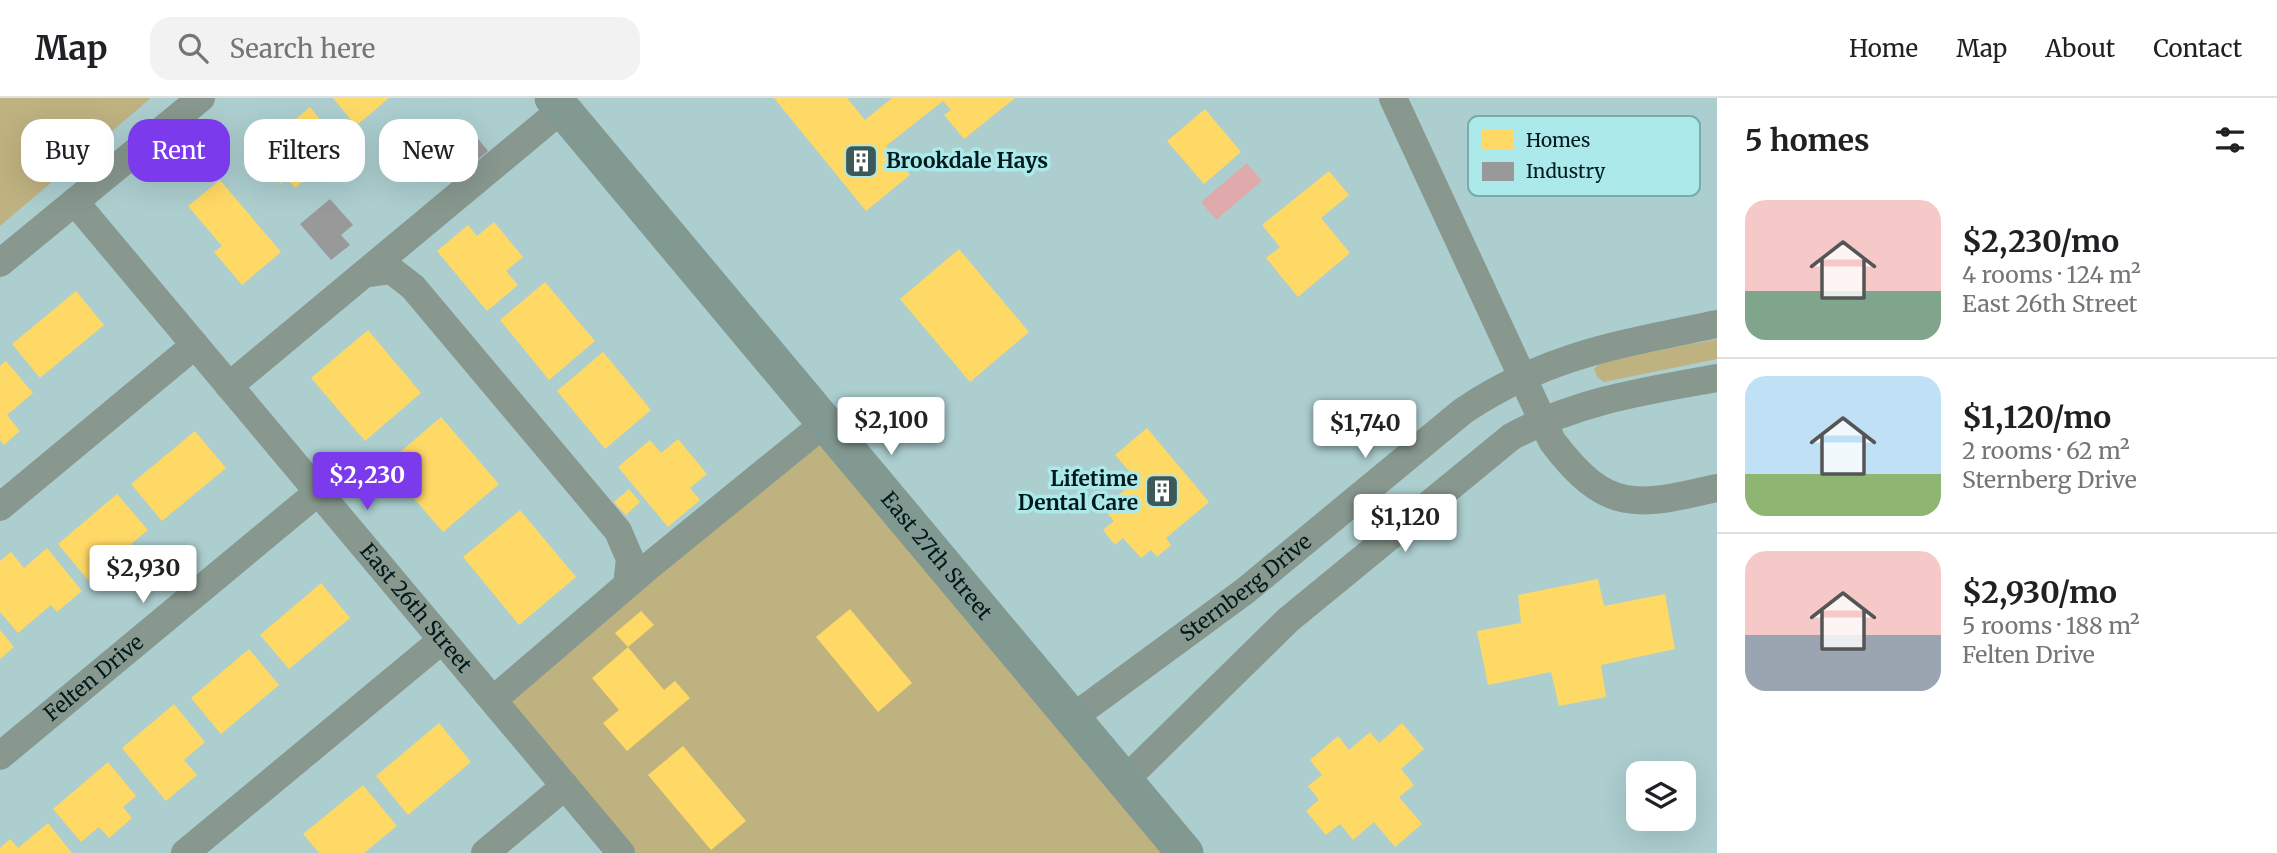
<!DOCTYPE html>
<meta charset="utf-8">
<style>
body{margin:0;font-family:Merriweather,serif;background:#f2f2f2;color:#202124;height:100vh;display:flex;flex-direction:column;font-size:26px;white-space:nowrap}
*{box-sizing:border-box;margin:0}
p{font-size:23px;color:#757577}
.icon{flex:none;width:38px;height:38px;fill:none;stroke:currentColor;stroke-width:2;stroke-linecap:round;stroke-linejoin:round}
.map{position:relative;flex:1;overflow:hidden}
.details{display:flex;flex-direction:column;background:#fff;width:560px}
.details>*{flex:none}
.hud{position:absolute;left:21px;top:21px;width:665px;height:63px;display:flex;gap:14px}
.buttons{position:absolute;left:1626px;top:663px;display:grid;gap:14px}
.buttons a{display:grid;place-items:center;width:70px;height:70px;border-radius:14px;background:#fff;box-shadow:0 7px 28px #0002;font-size:35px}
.price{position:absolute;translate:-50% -60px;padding:0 16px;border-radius:7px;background:#fff;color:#222;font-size:23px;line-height:46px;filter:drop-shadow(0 2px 4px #0008)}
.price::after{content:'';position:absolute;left:50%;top:42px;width:21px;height:16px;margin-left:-10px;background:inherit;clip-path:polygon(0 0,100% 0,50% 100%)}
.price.active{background:#7c3aed;color:#fff}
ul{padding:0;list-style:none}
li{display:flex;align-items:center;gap:21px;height:175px;padding:0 28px}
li+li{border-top:2px solid #e0e0e0}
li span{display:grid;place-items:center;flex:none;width:196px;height:140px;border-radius:21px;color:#555}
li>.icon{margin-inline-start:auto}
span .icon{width:84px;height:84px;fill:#fffc;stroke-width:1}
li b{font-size:30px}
h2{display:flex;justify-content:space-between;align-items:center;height:84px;padding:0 28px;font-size:30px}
.tag{padding:0 24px;border-radius:21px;background:#fff;box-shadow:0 7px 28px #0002;font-size:24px;line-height:63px}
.tag.active{background:#7c3aed;color:#fff}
header{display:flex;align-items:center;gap:42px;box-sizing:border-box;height:98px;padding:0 35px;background:#fff;border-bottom:2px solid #e0e0e0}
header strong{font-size:33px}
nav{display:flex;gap:38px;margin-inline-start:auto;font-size:24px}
.search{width:490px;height:63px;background:#f2f2f2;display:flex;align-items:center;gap:18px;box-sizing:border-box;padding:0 24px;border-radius:21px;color:#757577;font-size:26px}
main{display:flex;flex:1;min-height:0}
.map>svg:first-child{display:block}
.green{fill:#bfb281}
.water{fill:#e0aaac}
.homes{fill:#ffd966}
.industry{fill:#999}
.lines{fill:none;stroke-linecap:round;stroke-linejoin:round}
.minor{stroke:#88988f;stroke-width:28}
.major{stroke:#829991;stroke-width:37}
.labels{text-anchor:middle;stroke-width:7;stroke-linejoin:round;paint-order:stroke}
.poi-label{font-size:21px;font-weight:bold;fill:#01191a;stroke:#abe9eb;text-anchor:start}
.street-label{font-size:21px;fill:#01191a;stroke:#abe9eb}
.key{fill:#abe9eb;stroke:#78abac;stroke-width:2}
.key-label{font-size:19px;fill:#01191a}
</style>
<header>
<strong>Map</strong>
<div class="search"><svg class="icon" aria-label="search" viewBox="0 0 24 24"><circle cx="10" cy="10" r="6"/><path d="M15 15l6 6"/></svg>Search here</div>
<nav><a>Home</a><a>Map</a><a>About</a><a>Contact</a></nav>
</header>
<main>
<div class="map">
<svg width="1717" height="755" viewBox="0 0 1717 755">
<rect width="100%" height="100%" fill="#accecf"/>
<g class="green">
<polygon points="0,0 151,0 0,128"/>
<polygon points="1717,241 1717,261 1604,284 1597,279 1594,271 1601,264"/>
<polygon points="825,325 1185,755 621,755 493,602"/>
</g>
<polygon class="water" points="1247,65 1262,83 1216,122 1201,104"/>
<g class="homes">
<polygon points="333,0 389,0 356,28"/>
<polygon points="774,0 847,0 865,22 892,0 1015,0 964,41 944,17 951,12 943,3 886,48 910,77 866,113"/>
<polygon points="310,9 334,39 303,66 311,76 295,90 287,80 281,86 256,55"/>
<polygon points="1205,11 1241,54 1204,86 1167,43"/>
<polygon points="1329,73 1349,97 1321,120 1350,155 1298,199 1266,160 1280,149 1262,127"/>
<polygon points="220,82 281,154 242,187 214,154 222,148 188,108"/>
<polygon points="494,124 523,159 506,173 518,187 487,213 437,153 468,127 477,138"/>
<polygon points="959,151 1029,234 970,284 900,201"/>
<polygon points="545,184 595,243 549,282 500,222"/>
<polygon points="76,193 104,227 40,280 12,246"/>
<polygon points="368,232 421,295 365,343 311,280"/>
<polygon points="603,254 651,312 605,351 557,293"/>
<polygon points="6,263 33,295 7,317 20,333 4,347 0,342 0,268"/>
<polygon points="441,319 499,386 443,434 385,367"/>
<polygon points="1147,330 1209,404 1166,440 1171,447 1157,459 1151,452 1141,460 1123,440 1115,447 1103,432 1114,423 1103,410 1137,382 1115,357"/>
<polygon points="195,333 226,370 162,423 131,386"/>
<polygon points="678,341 707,376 690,390 700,402 668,429 618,369 650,342 661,355"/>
<polygon points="629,391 640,404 626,417 614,404"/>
<polygon points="117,396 148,432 88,482 58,446"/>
<polygon points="520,412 576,479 519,527 463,459"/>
<polygon points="47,450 82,493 57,514 51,507 18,535 0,514 0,463 11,454 24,470"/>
<polygon points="1598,481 1604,508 1665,496 1675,551 1601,567 1606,599 1559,608 1551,574 1488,587 1477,533 1521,525 1518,497"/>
<polygon points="321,485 350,520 289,571 260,537"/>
<polygon points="850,511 912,585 878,614 816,539"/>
<polygon points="641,513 654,527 628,549 615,535"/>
<polygon points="0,532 14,549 0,561"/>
<polygon points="628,549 664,592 675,583 690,600 627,653 603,625 619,612 592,580"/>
<polygon points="249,551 279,587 221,636 191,600"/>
<polygon points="174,606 205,644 184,662 197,677 166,703 122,650"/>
<polygon points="439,625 471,664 408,717 376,678"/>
<polygon points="1402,625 1424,651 1401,671 1414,687 1399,699 1422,726 1395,749 1374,724 1353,742 1340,726 1326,737 1306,713 1319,702 1308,688 1322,677 1310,662 1338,638 1349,652 1370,634 1379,645"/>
<polygon points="683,648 746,723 711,752 648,677"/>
<polygon points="108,664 136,698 123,709 132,720 109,740 99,729 81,744 53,711"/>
<polygon points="363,687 397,728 364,755 319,755 303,736"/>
<polygon points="48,725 72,755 0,755 0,750 10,741 18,750"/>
</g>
<g class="industry">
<polygon points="470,31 488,53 462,75 444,53"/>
<polygon points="330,101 353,127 341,137 350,147 331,162 300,126"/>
</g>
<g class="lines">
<g class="minor">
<path d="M1393,0L1552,343C1606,415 1635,409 1717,390"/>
<path id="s1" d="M75,104L621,755"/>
<polyline points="0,165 201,0"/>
<polyline points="368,175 391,172 413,189 618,433 630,461 627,487"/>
<polyline points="229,288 562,11"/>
<polyline points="0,409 195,247"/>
<polyline points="493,602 648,469 825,325"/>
<path id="s2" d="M1072,620L1245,493L1463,313C1546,257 1621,246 1717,226"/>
<path id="s3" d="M0,658L318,394"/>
<path d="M1125,682L1288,522L1511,339C1576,303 1645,293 1717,280"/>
<polyline points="185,755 442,542"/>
<polyline points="485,755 565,688"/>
</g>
<path class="major" id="s4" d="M553,0L1185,755"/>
</g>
<defs>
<g id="building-square" transform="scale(1.75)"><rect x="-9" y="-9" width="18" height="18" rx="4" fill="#3d5859" stroke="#abe9eb"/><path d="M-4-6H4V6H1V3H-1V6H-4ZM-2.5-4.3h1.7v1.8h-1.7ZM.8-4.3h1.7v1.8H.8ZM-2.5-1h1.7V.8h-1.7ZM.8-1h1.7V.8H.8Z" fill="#fff"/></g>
</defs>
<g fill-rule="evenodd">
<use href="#building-square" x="861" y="63"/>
<use href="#building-square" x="1162" y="393"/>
</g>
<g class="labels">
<g class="poi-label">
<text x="886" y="70">Brookdale Hays</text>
<text x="1138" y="388" text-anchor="end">Lifetime<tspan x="1138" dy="24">Dental Care</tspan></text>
</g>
<g class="street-label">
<text dy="7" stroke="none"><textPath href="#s4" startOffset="597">East 27th Street</textPath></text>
<text dy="7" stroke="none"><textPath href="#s2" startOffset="217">Sternberg Drive</textPath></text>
<text dy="7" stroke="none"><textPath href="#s1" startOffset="530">East 26th Street</textPath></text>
<text dy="7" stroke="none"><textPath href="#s3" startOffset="122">Felten Drive</textPath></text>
</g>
</g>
<rect x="1468" y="18" width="232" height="80" rx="10" class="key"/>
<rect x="1482" y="32" width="32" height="20" fill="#ffd966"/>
<rect x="1482" y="64" width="32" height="19" fill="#999"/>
<g class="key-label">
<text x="1526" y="49">Homes</text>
<text x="1526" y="80">Industry</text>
</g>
</svg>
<div class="buttons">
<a><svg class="icon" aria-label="layers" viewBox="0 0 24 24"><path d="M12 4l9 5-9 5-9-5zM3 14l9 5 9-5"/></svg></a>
</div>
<b class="price" style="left:891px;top:359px">$2,100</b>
<b class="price" style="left:1365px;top:362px">$1,740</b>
<b class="price active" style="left:367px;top:414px">$2,230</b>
<b class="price" style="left:1405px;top:456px">$1,120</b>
<b class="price" style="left:143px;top:507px">$2,930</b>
<div class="hud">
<a class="tag">Buy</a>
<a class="tag active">Rent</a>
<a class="tag">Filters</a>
<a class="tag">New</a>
</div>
</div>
<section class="details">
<h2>5 homes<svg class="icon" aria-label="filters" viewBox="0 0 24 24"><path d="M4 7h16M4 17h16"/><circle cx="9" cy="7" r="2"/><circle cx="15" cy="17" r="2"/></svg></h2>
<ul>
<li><span style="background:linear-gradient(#f6c9c9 65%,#7fa58c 0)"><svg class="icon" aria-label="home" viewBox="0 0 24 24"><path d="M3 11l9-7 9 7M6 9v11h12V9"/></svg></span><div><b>$2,230/mo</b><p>4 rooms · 124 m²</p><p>East 26th Street</p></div></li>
<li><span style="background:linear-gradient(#bfe0f5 70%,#8fb573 0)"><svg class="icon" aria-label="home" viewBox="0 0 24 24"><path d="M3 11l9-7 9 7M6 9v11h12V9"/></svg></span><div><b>$1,120/mo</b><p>2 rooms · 62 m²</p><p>Sternberg Drive</p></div></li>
<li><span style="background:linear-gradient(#f6c9c9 60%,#9aa5b1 0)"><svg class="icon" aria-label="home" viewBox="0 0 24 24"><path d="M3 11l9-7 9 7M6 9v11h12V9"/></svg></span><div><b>$2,930/mo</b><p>5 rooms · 188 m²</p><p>Felten Drive</p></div></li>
</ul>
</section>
</main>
